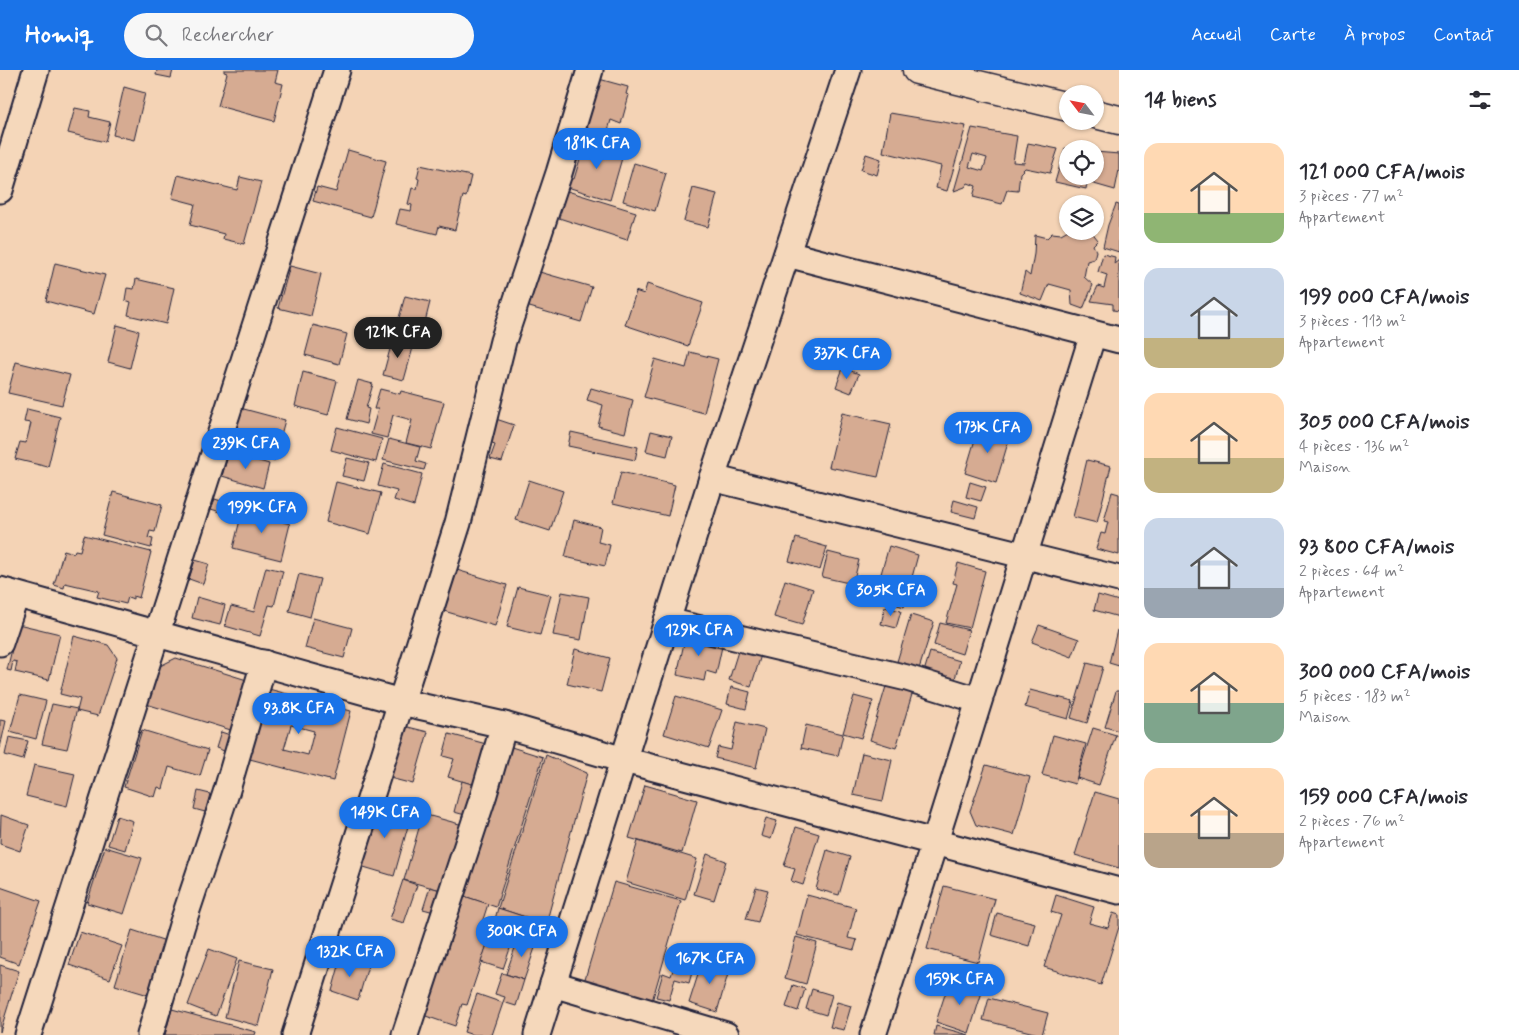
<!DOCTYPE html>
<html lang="fr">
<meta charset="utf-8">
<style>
body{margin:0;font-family:Mynerve,sans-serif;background:#f7f7f7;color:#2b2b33;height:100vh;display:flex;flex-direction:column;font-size:19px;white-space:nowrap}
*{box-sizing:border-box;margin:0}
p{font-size:16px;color:#7c7c81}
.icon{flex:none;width:28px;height:28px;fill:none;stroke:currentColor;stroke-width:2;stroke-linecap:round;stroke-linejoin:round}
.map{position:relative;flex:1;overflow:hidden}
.details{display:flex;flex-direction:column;background:#fff;width:400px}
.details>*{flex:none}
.needle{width:32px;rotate:302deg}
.tools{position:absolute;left:1059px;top:15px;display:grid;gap:10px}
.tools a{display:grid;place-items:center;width:45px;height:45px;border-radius:50%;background:#fff;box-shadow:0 1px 4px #0004;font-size:25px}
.price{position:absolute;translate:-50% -42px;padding:0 11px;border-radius:18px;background:#1a73e8;color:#fff;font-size:16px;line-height:32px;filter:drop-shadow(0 1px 2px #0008)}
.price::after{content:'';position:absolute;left:50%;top:30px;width:15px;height:11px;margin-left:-8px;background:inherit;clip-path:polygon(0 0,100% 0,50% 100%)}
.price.current{background:#222;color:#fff}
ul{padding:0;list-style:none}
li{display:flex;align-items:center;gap:15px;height:125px;padding:0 25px}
li span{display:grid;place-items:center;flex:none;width:140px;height:100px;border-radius:15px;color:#555}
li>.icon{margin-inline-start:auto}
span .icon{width:60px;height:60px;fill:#fffc;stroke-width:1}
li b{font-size:21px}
h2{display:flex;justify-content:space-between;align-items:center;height:60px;padding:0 25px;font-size:21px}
header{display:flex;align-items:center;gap:30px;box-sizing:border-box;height:70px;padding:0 25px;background:#1a73e8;color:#fff}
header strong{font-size:24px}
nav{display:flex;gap:28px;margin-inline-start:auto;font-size:18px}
.search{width:350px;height:45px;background:#f7f7f7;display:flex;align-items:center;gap:12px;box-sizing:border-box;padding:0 18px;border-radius:28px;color:#7c7c81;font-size:19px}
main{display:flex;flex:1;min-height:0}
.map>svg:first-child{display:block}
.building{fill:#d6ab92;stroke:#22223b;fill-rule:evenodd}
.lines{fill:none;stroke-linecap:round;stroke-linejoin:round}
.minor-casing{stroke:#22223b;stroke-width:29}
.major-casing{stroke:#22223b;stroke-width:31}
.minor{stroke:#f5d8bb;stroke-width:25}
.major{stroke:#f5d8bb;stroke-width:28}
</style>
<header>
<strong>Homiq</strong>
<div class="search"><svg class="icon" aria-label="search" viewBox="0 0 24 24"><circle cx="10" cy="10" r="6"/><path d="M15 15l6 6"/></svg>Rechercher</div>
<nav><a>Accueil</a><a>Carte</a><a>À propos</a><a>Contact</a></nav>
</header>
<main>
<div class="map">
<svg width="1119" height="965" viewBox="0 0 1119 965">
<rect width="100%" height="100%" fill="#f4d3b5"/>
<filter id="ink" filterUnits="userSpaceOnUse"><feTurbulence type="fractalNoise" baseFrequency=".02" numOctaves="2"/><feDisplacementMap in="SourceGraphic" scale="10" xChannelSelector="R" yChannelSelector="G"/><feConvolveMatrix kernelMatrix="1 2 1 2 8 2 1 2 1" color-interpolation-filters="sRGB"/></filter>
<g filter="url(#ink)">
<g class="building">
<polygon points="157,0 173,0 171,8 156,5"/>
<polygon points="224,0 278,0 275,12 283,14 274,51 218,36 227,3 224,2"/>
<polygon points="599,9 628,17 626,24 629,25 621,54 611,50 607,64 584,58"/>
<polygon points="124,17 145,23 134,70 113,65"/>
<polygon points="75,38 90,41 89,47 110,52 105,72 68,63"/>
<polygon points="890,43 966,56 947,121 936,118 941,96 883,82"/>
<path d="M972,58L1017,66L1013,92L1024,93L1028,73L1058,79L1050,103L1025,98L1020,103L1018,121L1007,120L1002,134L973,127L976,116L968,113L965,117L954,121ZM973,84L987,88L983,101L969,97Z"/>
<polygon points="586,69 624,81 610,130 564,116 566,107 574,109"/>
<polygon points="1065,78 1070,79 1068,79 1068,106 1095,106 1095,82 1119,84 1119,100 1115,120 1087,112 1086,119 1055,112"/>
<polygon points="348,80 386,91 371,147 313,131 317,117 336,122"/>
<polygon points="866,84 881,89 877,105 861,100"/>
<polygon points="634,93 666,103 655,141 623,131"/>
<polygon points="420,95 471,106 466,127 463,126 455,160 439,156 437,164 396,154 400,139 411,141 412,135 408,134 412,118 417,119 419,109 417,108"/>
<polygon points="178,105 237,120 240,107 261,112 244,174 223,169 224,164 190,155 195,134 172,128"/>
<polygon points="693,118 717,124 708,157 684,151"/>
<polygon points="564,120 636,142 627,170 556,147"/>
<polygon points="1116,134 1119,135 1119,182 1103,177 1108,155"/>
<polygon points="1068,160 1068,161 1082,161 1083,163 1091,161 1098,170 1093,175 1096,181 1094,189 1087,191 1084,207 1093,215 1083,239 1072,235 1071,220 1049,214 1042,231 1020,223 1025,202 1030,206 1034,184 1035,165 1047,168 1052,163 1061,164"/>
<polygon points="1103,184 1115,187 1114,194 1119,190 1119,241 1113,240 1113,234 1091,231 1098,216 1104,218 1107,205 1098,202"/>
<polygon points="55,193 105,205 94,244 46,231"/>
<polygon points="290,196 321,204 311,246 278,238"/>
<polygon points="536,201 592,217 581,252 526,236"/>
<polygon points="136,209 174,218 166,254 128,245 131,232 125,230 127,218 134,219"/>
<polygon points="647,214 703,233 688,276 625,255 636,222 635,221 644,224"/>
<polygon points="405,226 430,232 420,272 394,266"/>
<polygon points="117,255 139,261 130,298 108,292"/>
<polygon points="313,255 347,264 339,294 305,285"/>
<polygon points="393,268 414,274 404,310 383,305"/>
<polygon points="690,282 718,289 704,343 644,327 655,289 686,298"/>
<polygon points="16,292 70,305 62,335 8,323"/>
<polygon points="843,298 859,304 851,323 836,317"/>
<polygon points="303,302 337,311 328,345 295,336"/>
<polygon points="358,310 373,314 366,338 369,339 366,354 347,349"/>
<polygon points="591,318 633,330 625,363 598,356 603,335 587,330"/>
<polygon points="380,319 400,324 401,321 444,332 431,379 406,373 412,350 393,345 387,368 371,364 378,339 374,339"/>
<polygon points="240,338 285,350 274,391 229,380"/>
<polygon points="27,339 60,347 48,397 15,389 20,372 26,373 31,353 24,352"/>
<polygon points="842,343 891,354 878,407 829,397"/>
<polygon points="493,348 514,355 502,392 490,389 495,375 492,374 487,388 481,386"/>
<polygon points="979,356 1010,366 996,413 965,403"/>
<polygon points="337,357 382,369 376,392 331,380"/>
<polygon points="651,361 672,366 667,386 646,381"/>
<polygon points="571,362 638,377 635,390 568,376"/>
<polygon points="389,369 420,377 416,391 426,394 424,400 383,390"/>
<polygon points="229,382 269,394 263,418 222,406"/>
<polygon points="347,388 369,393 364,411 342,406"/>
<polygon points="1087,390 1111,396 1097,453 1073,447"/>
<polygon points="384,394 422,404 414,436 394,430 397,421 378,416"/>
<polygon points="621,402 675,415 668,446 613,433"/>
<polygon points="529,410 563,421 550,461 516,450"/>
<polygon points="336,412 381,423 370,464 326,452"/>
<polygon points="970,412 986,417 981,431 966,427"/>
<polygon points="113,422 162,435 155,462 150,461 148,468 153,469 151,478 102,465"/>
<polygon points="1112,422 1119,424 1119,485 1096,479 1101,463 1105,464 1108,452 1104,451"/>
<polygon points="215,429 230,434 227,444 211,439"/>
<polygon points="954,430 978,437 975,448 951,442"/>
<polygon points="256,439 284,446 283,452 290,454 281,490 233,478 242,442 255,445"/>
<polygon points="574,450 601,457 598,472 610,475 605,496 565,487"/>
<polygon points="84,465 151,482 139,528 133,526 133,529 128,527 126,534 97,527 99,521 65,513 64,518 54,515 64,480 74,483 75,480 80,481"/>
<polygon points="796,468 827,477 820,500 789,491"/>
<polygon points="889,476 918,485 904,537 874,528"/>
<polygon points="828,482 859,490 853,514 822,507"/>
<polygon points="195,490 209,494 203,514 189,509"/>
<polygon points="958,493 985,501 970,558 946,553 957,514 953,513"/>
<polygon points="266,497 283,501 274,536 269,535 260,566 225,556 231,536 254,542"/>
<polygon points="450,498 507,515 495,556 437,539"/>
<polygon points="299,504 320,509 310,547 289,541"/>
<polygon points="785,510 813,519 802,555 774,547"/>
<polygon points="518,517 551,525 540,565 507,557"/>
<polygon points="562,522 589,527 581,570 553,565"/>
<polygon points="1098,525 1119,531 1119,547 1094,540"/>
<polygon points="197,527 225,535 220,555 192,548"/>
<polygon points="885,537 901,541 896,558 881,554"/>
<polygon points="911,545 934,552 918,602 896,595"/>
<polygon points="313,548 352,558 344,588 305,578"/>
<polygon points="940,553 969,560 962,584 934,575"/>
<polygon points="18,554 60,564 49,610 15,602 17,592 13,591 11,601 7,600"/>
<polygon points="1039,555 1079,569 1072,587 1032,572"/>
<polygon points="1117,560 1119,561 1119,596 1109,593"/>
<polygon points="686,564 723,572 716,604 706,601 704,611 677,605"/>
<polygon points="74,566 108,575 117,588 98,646 77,641 80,629 60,624"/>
<polygon points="739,578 761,585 751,617 729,610"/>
<polygon points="575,579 610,588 601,622 567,614"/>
<polygon points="930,582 960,591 953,615 923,605"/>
<polygon points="176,588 250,611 234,661 143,633 154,599"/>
<polygon points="1087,593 1103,597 1087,653 1071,648"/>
<polygon points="887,613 913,621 896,678 870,670"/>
<polygon points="731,617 750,622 746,639 727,634"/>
<path d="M265,618L351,641L333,711L246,688ZM291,655L314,661L308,685L284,679Z"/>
<polygon points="1030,620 1073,631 1068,649 1025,637"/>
<polygon points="1116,621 1119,621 1119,661 1105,657"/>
<polygon points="20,625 46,631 36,669 10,662"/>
<polygon points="676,626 722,640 709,678 664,664"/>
<polygon points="854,626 873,631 861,668 843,663"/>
<polygon points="52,634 77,639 67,679 42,674"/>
<polygon points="0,650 6,651 0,678"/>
<polygon points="737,652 765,659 756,698 715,688 718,677 731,680"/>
<polygon points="396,654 428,662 413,714 382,706"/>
<polygon points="806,655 843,664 838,686 801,678"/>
<polygon points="1093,658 1116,665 1099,715 1077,708"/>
<polygon points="142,660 208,680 200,706 169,697 163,719 158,717 155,727 124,717"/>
<polygon points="221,662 233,666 227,682 216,678"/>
<polygon points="449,664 490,675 478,716 448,707 454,689 443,686"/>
<polygon points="1053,665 1086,674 1075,714 1042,705"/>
<polygon points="9,667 28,671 23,690 5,685"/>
<polygon points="505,675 543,687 496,837 455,823"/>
<polygon points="862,683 892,690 883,731 853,725"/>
<polygon points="546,685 587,703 546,854 498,838"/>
<polygon points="34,695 75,704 67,736 26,726"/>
<polygon points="986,695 1030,707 1014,765 976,755 970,741"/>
<polygon points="462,711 478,716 469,746 454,742"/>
<polygon points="645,715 697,730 682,783 629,768"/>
<polygon points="198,721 210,724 205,742 194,739"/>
<polygon points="1095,722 1119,729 1119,798 1075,785"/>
<polygon points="376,731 412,742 394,806 357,795"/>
<polygon points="423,744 463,755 444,821 404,810"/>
<polygon points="1,745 29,755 20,781 0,774"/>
<polygon points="117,746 133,751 125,780 108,775"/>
<polygon points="766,748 777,751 771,769 761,766"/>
<polygon points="796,757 819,764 803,815 791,811 795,799 784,796"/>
<polygon points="638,771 697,789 685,830 626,812"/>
<polygon points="105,777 142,788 124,844 87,833"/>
<polygon points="827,780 850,787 839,825 816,819"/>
<polygon points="707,784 726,791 714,830 694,824"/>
<polygon points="403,810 417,815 404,853 390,849"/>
<polygon points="614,812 681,831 652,931 584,912"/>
<polygon points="944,816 995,829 978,892 927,879"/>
<polygon points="0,817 41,831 19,894 0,887"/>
<polygon points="430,817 444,821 438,843 423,839"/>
<polygon points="756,817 768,820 758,852 746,849"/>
<polygon points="455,823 488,834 478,865 489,869 467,935 462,934 455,956 414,942"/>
<polygon points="807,825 856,838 848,868 857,870 854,880 797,865"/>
<polygon points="1056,825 1094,837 1089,853 1108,858 1113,843 1119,845 1119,857 1101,915 1044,897 1061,845 1051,842"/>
<polygon points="498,838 544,853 537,872 493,857"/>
<polygon points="997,843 1035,853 1029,876 991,865"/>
<polygon points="493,857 515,864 503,899 481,892"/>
<polygon points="132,860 172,873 155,927 115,915"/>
<polygon points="80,862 122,876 110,909 69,895"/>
<polygon points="519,866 537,872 524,910 506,904"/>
<polygon points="796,867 817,873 806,914 785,908"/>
<polygon points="209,879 237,889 216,946 188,935"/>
<polygon points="342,885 368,896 358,930 332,921"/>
<polygon points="677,887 695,892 689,913 675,909 669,930 656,927 663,903 671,906"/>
<polygon points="703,889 730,897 717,942 689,933"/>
<polygon points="239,891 273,899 259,956 225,947"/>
<polygon points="0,895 19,901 0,962"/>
<polygon points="502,903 524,910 516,936 503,932 505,927 495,924"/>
<polygon points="950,909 983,919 969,963 936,952"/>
<polygon points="793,915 805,919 798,941 786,937"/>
<polygon points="812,919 832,925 826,945 806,939"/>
<polygon points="477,924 503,933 492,965 473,965 464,962"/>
<polygon points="989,928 1048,943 1042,965 983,950"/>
<polygon points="837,932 851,936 844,960 830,957"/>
<polygon points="172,939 256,962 255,965 165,965"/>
<polygon points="936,956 969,965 934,965"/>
</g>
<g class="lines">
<g class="minor-casing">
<g id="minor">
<polyline points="0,120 36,0"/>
<polyline points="787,184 1119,270"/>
<polyline points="712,408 1119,509"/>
<polyline points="0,520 401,632 504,655 624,690 1119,821"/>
<polyline points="667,551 907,608 978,630"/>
<polyline points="0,573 16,525"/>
<polyline points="553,914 726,965"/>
<polyline points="28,965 337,0"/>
<polyline points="150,965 182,855 226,723 264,593"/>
<polyline points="295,965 458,453 503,271 559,103 590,0"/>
<polyline points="405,965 484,724 504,655"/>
<polyline points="537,965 712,408 848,0"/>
<path d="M873,965C949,732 1020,498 1093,264"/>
</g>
</g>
<g class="major-casing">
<g id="major">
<polyline points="917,0 1068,37"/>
<polyline points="1095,44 1119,50"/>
</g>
</g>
<use href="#minor" class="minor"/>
<use href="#major" class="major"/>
</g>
</g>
</svg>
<div class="tools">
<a><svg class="needle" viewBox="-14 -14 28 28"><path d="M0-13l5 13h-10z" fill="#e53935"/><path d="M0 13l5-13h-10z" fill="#7c7c81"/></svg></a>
<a><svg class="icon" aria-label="locate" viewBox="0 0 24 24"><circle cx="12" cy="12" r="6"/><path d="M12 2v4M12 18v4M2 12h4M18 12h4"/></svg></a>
<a><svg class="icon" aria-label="layers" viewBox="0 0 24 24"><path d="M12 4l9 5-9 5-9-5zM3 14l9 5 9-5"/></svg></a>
</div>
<b class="price" style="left:597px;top:100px">181K CFA</b>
<b class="price current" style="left:398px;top:289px">121K CFA</b>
<b class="price" style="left:847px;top:310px">337K CFA</b>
<b class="price" style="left:988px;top:384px">173K CFA</b>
<b class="price" style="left:246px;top:400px">239K CFA</b>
<b class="price" style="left:262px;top:464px">199K CFA</b>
<b class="price" style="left:891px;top:547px">305K CFA</b>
<b class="price" style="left:699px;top:587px">129K CFA</b>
<b class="price" style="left:299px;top:665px">93.8K CFA</b>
<b class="price" style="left:385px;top:769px">149K CFA</b>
<b class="price" style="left:522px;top:888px">300K CFA</b>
<b class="price" style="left:350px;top:908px">132K CFA</b>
<b class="price" style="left:710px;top:915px">167K CFA</b>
<b class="price" style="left:960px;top:936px">159K CFA</b>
</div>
<section class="details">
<h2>14 biens<svg class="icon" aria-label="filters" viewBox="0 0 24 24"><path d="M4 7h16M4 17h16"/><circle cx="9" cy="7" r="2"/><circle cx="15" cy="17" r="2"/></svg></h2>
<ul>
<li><span style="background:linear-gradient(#ffd9b3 70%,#8fb573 0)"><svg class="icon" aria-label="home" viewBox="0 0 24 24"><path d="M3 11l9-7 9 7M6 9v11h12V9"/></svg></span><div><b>121 000 CFA/mois</b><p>3 pièces · 77 m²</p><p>Appartement</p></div></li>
<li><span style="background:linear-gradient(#c9d6e8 70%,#c2b280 0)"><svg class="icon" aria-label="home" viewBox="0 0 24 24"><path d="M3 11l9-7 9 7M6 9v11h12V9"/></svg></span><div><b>199 000 CFA/mois</b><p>3 pièces · 113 m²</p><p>Appartement</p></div></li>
<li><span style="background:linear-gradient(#ffd9b3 65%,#c2b280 0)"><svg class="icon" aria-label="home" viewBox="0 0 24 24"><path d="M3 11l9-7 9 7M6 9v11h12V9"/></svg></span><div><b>305 000 CFA/mois</b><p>4 pièces · 136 m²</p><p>Maison</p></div></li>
<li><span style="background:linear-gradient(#c9d6e8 70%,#9aa5b1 0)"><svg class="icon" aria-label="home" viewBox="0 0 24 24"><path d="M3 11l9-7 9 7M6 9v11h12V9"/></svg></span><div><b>93 800 CFA/mois</b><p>2 pièces · 64 m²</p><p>Appartement</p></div></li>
<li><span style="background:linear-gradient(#ffd9b3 60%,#7fa58c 0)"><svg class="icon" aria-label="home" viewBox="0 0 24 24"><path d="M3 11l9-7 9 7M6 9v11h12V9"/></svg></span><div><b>300 000 CFA/mois</b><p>5 pièces · 183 m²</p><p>Maison</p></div></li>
<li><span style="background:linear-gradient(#ffd9b3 65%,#b9a48a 0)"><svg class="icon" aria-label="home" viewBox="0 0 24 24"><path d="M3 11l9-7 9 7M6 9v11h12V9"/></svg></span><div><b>159 000 CFA/mois</b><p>2 pièces · 76 m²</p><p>Appartement</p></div></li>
</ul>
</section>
</main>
